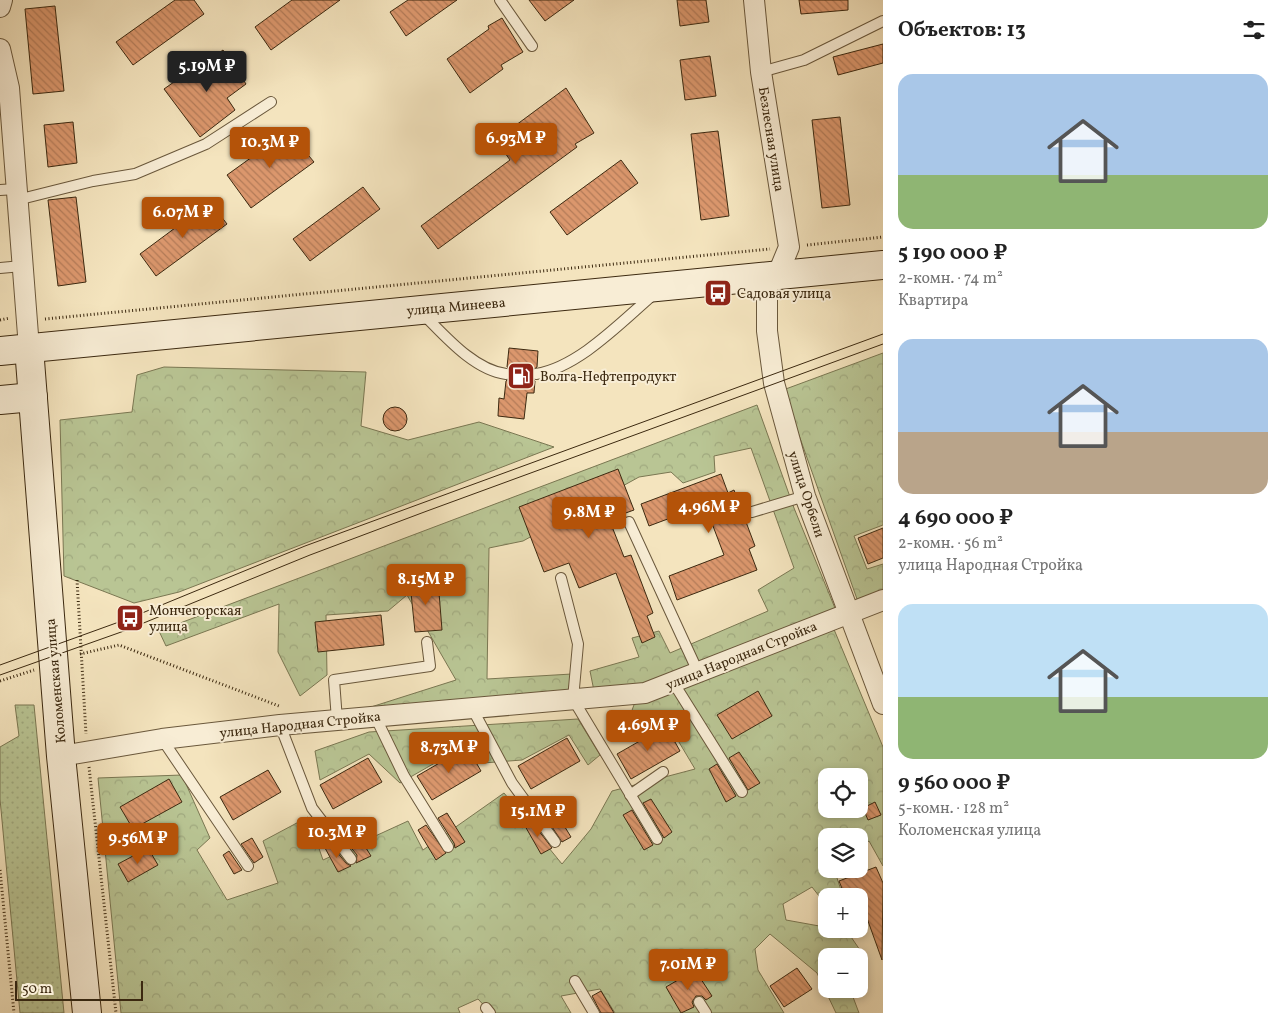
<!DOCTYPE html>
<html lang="ru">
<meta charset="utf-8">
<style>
body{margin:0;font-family:Vollkorn,serif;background:#f6f6f6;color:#222;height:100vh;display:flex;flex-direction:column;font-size:19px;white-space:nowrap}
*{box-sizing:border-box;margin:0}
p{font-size:16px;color:#767676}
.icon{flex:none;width:28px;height:28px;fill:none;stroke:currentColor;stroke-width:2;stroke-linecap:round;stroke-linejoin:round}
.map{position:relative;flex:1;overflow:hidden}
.details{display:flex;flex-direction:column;background:#fff;width:400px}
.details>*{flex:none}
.tools{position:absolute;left:818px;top:768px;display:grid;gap:10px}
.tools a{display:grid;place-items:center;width:50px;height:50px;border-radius:10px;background:#fff;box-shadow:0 2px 8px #0003;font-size:25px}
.scale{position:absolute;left:15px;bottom:12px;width:128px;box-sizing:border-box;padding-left:5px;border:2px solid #3c2910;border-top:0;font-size:14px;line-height:18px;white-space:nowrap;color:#3c2910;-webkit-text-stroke:4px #f8edd5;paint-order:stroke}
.price{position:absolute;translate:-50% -42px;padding:0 11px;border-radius:5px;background:#b45309;color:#fff;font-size:16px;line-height:32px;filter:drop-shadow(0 1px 2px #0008)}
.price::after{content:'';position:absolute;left:50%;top:30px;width:15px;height:11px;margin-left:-8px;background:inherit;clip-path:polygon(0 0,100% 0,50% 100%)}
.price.active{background:#222;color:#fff}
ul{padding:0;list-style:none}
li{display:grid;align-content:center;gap:10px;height:265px;padding:0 15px}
li span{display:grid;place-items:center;height:155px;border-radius:15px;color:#555}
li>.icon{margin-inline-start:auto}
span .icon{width:90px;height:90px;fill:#fffc;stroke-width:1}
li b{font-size:21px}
h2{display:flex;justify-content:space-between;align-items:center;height:60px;padding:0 15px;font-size:21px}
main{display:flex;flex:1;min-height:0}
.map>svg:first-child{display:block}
.grass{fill:url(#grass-dots);stroke:#7a7752}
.forest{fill:url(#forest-crowns);stroke:#7a7752;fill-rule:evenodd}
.building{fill:url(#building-back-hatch);stroke:#3c2910}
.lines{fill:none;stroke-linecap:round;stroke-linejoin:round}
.lane-casing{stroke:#6a583c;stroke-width:12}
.street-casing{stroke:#6a583c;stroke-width:22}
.secondary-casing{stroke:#3c2910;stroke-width:30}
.path{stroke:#3c2910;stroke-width:3;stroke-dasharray:1 2.5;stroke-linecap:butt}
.lane{stroke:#f8edd5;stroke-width:10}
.street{stroke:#f8edd5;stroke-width:20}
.secondary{stroke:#f8edd5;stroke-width:28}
.tram{stroke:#3c2910;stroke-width:1}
.labels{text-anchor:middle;stroke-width:4;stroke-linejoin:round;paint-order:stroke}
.street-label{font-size:14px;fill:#3c2910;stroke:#f8edd5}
.poi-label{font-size:14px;fill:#3c2910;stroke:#f8edd5;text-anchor:start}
</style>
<main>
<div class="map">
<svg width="883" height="1013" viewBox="0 0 883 1013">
<defs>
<pattern id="grass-dots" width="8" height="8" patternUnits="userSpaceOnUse" patternTransform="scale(1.25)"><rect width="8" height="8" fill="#b9c594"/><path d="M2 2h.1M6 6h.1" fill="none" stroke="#a0a97f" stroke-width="1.8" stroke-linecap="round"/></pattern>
<pattern id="forest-crowns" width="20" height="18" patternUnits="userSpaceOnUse" patternTransform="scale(1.25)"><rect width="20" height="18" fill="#b9c594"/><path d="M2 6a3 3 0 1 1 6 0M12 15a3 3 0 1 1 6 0" fill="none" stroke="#a0a97f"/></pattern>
<pattern id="building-back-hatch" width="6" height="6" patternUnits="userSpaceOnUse" patternTransform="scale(1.25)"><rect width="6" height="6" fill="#db976d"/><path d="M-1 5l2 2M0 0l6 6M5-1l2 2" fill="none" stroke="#b37b58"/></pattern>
</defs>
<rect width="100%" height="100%" fill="#f4e4be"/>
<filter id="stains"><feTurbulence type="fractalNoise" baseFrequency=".004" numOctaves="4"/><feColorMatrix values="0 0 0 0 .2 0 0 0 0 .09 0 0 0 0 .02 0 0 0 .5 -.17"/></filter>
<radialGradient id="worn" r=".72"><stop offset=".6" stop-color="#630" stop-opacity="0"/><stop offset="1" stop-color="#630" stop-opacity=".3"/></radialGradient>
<polygon class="grass" points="15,705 34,705 64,1013 20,1013 0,799 0,747 19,736"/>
<g class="forest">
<polygon points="883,353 883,525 854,536 867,569 883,564 883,591 857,599 783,390"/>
<polygon points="164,367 366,372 361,426 408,440 479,422 554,447 179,592 134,603 64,576 60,420 132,412 137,375"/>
<polygon points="757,405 794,508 837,613 643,689 594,691 590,671 639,657 632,638 659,631 670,653 768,611 758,590 794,568 751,448 714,456 715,472 683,483 671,472 639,477 523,541 489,548 487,679 572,674 567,695 371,707 456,680 407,595 388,611 326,615 327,675 300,696 278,652 279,604 166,646 159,631"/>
<path d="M833,627L883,747V866L869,841L859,849V836H826V869H834L843,896H826V905L812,887L783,904L786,920L847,931L862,953L852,956H826V989H850L859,1013H836L817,973L770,934L755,949L758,970L784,1013H615L600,989L561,996L571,1013H491L478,999L458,1008L460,1013H121L98,778L182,775L210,838L197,850L227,900L278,883L263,841L308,817L323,860L408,821L423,850L504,793L562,864L591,829L612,791L695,769L667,722L622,738L635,702ZM826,776H859V809H826Z"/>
<polygon points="578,719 600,755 588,765 569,735 522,760 483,763 468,744 400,783 369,754 320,780 315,751 369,732"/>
</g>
<g class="building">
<polygon points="175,0 194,0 204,14 133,65 116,42"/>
<polygon points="292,0 340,0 271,50 255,27"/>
<polygon points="408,0 457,0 406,36 390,12"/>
<polygon points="529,0 574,0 545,21"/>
<polygon points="677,0 706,0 709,22 680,26"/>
<polygon points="799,0 848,0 848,10 801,14"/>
<polygon points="55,6 64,91 33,94 25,9"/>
<polygon points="502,18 523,52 501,65 503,69 470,93 447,59 489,29 488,26"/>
<polygon points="883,44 883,63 838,75 833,57"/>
<polygon points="223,50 246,84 227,98 235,110 200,137 164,89 201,63 202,65"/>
<polygon points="710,56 716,96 685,100 680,60"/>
<polygon points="566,88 594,133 575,144 577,147 438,249 421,226 510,160 498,143 514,132 512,128"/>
<polygon points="840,117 850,205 822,208 812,120"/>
<polygon points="73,122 77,163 48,167 44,125"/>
<polygon points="288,131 314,162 251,208 227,175"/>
<polygon points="718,131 729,216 701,220 691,134"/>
<polygon points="621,160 638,183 567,235 550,212"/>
<polygon points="363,187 380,209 310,261 293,239"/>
<polygon points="76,197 86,282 58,286 48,200"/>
<polygon points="210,202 227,224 156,276 140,254"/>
<polygon points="509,348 538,351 537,367 529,373 531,378 535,381 534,393 527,393 524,419 498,416 499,398 504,399 506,381 513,375 511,369 507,367"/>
<circle cx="395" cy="419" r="12"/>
<polygon points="618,469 634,510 609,519 624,557 631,555 653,613 647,616 655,637 642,643 616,573 579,588 569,563 544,572 519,507"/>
<polygon points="721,474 728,493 734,490 755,546 749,549 757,570 677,600 669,576 724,555 705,505 649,526 641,504"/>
<polygon points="883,528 883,558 868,564 858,538"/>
<polygon points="438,580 442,630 415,632 410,583"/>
<polygon points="381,615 384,645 318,652 315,622"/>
<polygon points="758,691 772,716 732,739 717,715"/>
<polygon points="666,726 680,751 631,779 617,754"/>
<polygon points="567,738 580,761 531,789 518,766"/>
<polygon points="467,747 481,771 432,800 417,776"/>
<polygon points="739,752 760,783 748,790 729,758"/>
<polygon points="368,758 382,782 333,809 320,785"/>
<polygon points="717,764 736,796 726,802 709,769"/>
<polygon points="268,770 281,792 233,820 220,797"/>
<polygon points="169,779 182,802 133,829 120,807"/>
<polygon points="651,799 672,832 664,838 643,803"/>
<polygon points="875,802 881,815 868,820 863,808"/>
<polygon points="554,809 571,837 562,842 544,815"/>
<polygon points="632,810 653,845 644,850 623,815"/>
<polygon points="447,813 465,842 455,848 454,843 438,818"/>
<polygon points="532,822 552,848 541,854 525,826"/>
<polygon points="426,825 446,853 436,860 418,830"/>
<polygon points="356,832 371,856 356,863 357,855 344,839"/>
<polygon points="252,838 263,857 254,863 241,844"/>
<polygon points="331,845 346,863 351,866 338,872 325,848"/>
<polygon points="148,848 158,865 128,882 118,864"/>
<polygon points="229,851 242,870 234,874 223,855"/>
<polygon points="876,867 883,883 882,960 859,896 845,896 839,881"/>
<polygon points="797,968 812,989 784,1007 770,986"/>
<polygon points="695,970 712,996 706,1000 702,996 696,996 692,1002 694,1007 681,1013 666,987"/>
<polygon points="601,991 614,1013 601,1013 592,996"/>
</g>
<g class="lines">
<g class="lane-casing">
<g id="lane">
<polyline points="500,0 532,46"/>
<polyline points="761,72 804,60 883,21"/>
<polyline points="0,190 16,189"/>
<polyline points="17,200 93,181 135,174 206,144 271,102"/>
<polyline points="0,268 22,266"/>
<path d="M423,314C445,336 474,370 506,374"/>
<path d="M536,374C579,367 621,322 654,294"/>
<polyline points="752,512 805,496"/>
<polyline points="629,522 698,672"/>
<polyline points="561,578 578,644 573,699 657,839"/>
<polyline points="673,682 742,792"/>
<polyline points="472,708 512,783 555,842"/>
<polyline points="375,716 404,776 448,847"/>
<polyline points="337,720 334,680 430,666 427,642"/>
<polyline points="280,725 312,808 351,859"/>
<polyline points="162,739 248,866"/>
<polyline points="630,795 663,772"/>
<polyline points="575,981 594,1013"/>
<polyline points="699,1002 706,1013"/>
<polyline points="486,1008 490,1013"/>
</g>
</g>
<g class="street-casing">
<g id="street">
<polyline points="754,0 761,72 789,247 777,276"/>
<polyline points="0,7 2,0"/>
<polyline points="0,49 9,88 29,348"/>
<polyline points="767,277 767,331 774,383 805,496 883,704"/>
<polyline points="61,756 162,739 280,725 645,693 883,600"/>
</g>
</g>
<g class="secondary-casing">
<g id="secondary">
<polyline points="29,348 61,756 87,1013"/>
<polyline points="0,351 883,265"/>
<polyline points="0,400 33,397"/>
</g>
</g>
<g class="path">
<polyline points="807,245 883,237"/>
<polyline points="45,319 770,249"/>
<polyline points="0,320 10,318"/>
<polyline points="77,580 86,734"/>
<polyline points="80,654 119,645 279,706"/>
<polyline points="0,681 34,670"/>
<polyline points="89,767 116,1013"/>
<polyline points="0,870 14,1013"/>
</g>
<use href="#lane" class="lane"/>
<use href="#street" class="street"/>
<use href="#secondary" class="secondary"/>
<g class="tram">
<polyline points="0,665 130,618 305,546 883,334"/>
<polyline points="0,675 124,631 310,555 427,511 883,344"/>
</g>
</g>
<defs>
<g id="bus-square" transform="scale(1.4375)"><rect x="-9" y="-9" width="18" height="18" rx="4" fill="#8f2418" stroke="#f8edd5"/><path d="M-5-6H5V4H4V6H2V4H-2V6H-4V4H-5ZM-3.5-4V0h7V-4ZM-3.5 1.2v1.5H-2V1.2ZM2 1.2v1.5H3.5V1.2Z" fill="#fff"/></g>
<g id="fuel-square" transform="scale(1.4375)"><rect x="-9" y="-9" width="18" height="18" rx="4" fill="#8f2418" stroke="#f8edd5"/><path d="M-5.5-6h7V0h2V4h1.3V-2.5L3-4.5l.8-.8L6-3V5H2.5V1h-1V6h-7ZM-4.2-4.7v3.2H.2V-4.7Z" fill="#fff"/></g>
</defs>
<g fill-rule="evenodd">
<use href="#bus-square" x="718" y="293"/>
<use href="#fuel-square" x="521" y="376"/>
<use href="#bus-square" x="130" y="618"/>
</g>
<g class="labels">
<g class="street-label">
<text transform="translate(772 139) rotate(81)" y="5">Безлесная улица</text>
<text transform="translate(456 306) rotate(-5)" y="5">улица Минеева</text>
<text transform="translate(807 494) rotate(72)" y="5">улица Орбели</text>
<text transform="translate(741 655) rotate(-22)" y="5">улица Народная Стройка</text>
<text transform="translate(55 681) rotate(-95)" y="5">Коломенская улица</text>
<text transform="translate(300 724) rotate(-6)" y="5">улица Народная Стройка</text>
</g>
<g class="poi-label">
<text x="737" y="298">Садовая улица</text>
<text x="540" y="381">Волга-Нефтепродукт</text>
<text x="149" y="615">Мончегорская<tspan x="149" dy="16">улица</tspan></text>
</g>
</g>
<rect width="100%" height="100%" filter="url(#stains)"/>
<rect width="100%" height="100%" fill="url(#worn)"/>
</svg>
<div class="tools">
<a><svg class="icon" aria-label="locate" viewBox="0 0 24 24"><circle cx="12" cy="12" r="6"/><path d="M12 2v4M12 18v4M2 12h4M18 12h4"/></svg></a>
<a><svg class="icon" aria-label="layers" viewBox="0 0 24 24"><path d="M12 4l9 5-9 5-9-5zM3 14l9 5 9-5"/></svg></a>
<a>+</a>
<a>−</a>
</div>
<div class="scale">50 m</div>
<b class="price active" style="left:207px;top:93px">5.19M ₽</b>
<b class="price" style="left:516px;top:165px">6.93M ₽</b>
<b class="price" style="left:270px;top:169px">10.3M ₽</b>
<b class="price" style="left:183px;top:239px">6.07M ₽</b>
<b class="price" style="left:709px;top:534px">4.96M ₽</b>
<b class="price" style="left:589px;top:539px">9.8M ₽</b>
<b class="price" style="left:426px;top:606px">8.15M ₽</b>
<b class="price" style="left:648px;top:752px">4.69M ₽</b>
<b class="price" style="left:449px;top:774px">8.73M ₽</b>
<b class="price" style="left:538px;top:838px">15.1M ₽</b>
<b class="price" style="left:337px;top:859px">10.3M ₽</b>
<b class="price" style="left:138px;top:865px">9.56M ₽</b>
<b class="price" style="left:688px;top:991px">7.01M ₽</b>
</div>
<section class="details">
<h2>Объектов: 13<svg class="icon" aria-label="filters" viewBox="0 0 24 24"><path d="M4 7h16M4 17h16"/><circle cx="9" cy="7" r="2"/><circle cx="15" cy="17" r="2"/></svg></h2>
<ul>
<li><span style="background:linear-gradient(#a9c7e8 65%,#8fb573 0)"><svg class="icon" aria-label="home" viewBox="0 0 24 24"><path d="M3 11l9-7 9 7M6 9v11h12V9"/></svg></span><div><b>5 190 000 ₽</b><p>2-комн. · 74 m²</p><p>Квартира</p></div></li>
<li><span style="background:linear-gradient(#a9c7e8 60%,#b9a48a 0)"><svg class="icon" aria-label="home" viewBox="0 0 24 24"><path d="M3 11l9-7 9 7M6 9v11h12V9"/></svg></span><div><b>4 690 000 ₽</b><p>2-комн. · 56 m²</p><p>улица Народная Стройка</p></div></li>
<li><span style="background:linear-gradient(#bfe0f5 60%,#8fb573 0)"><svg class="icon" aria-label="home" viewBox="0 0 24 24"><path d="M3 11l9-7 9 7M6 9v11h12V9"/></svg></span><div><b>9 560 000 ₽</b><p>5-комн. · 128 m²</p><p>Коломенская улица</p></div></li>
</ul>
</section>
</main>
